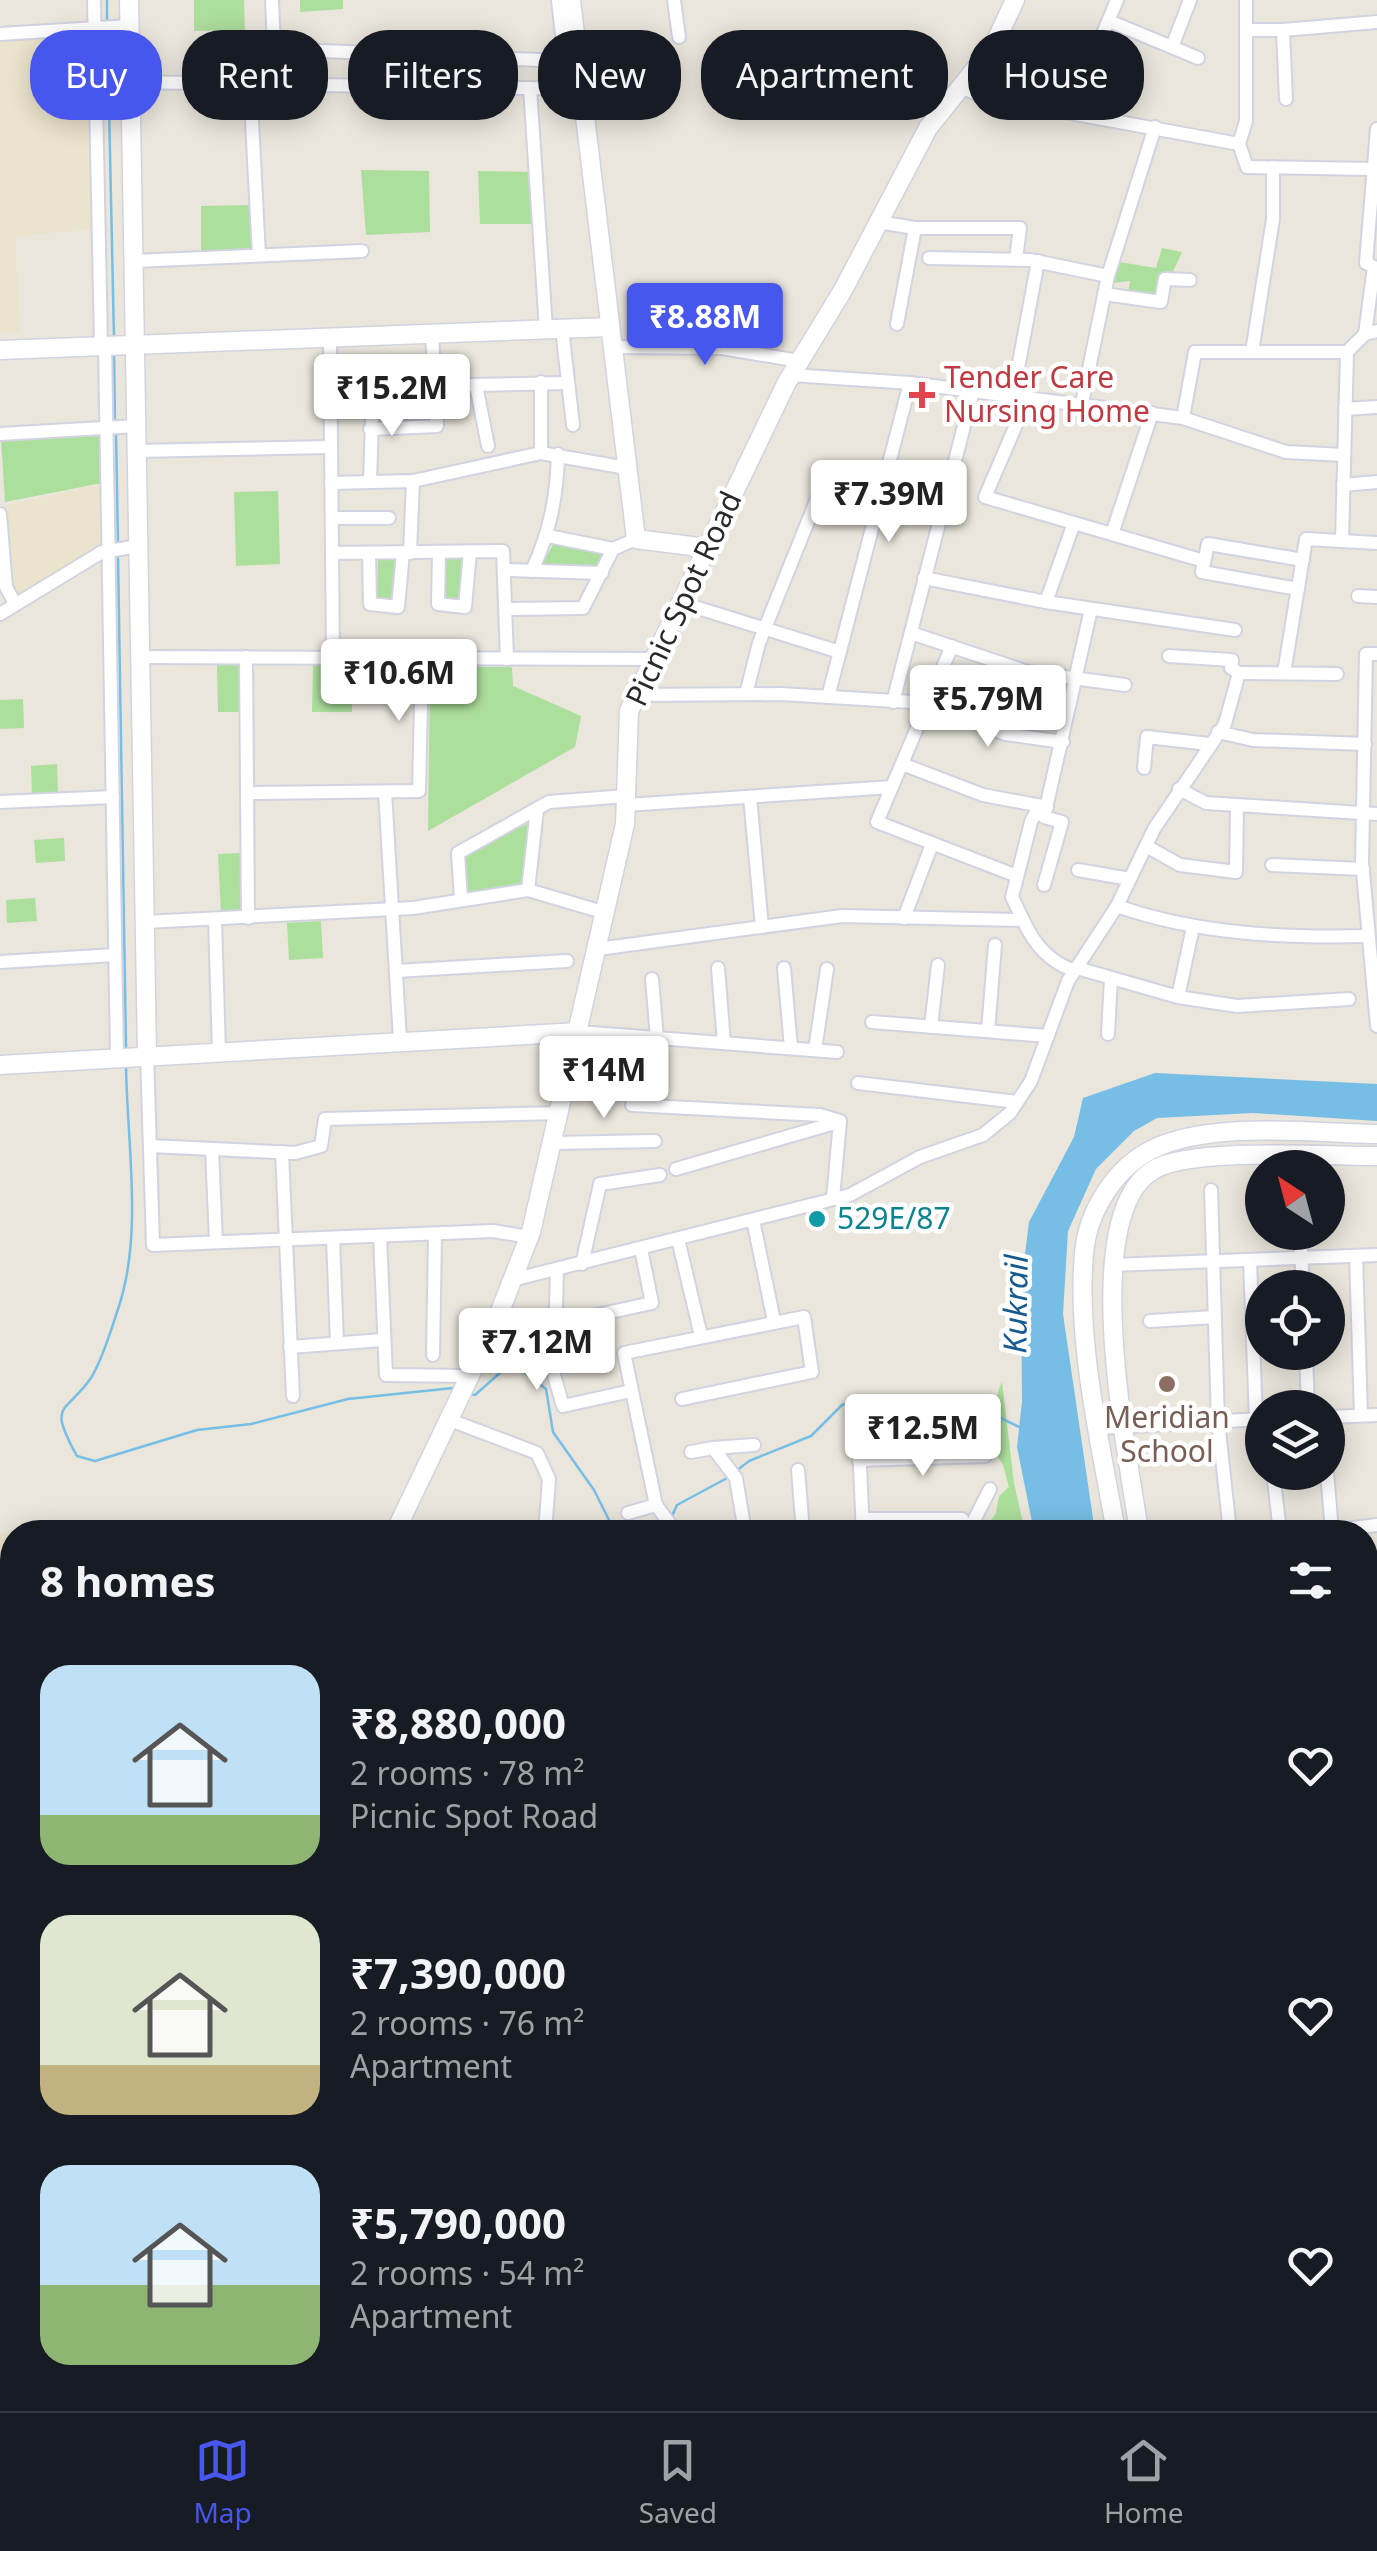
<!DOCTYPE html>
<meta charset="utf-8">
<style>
body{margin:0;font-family:"Noto Sans",sans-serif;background:#20242c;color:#f1f3f6;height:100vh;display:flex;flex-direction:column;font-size:38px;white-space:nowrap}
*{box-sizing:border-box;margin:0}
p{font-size:32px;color:#9ea1a6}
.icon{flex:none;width:55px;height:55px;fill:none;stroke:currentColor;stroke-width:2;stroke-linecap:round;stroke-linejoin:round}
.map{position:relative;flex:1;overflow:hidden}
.details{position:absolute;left:0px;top:1520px;width:1378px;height:892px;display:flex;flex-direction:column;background:#171b24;border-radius:40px 40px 0 0;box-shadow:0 5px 25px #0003}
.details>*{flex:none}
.top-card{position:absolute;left:30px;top:30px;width:1318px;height:90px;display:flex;gap:20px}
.needle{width:65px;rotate:324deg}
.controls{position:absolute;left:1245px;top:1150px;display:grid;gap:20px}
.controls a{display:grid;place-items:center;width:100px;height:100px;border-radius:50%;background:#171b24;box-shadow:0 5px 25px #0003;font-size:50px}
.price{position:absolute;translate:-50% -85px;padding:0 22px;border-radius:10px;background:#fff;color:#222;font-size:32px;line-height:65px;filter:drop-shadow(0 2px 5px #0008)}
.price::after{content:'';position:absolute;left:50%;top:60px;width:30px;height:22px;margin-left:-15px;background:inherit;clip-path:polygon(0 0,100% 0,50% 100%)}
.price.active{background:#4756ed;color:#fff}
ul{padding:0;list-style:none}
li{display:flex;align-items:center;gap:30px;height:250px;padding:0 40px}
li span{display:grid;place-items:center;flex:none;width:280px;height:200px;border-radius:30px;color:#555}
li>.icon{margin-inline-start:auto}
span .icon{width:120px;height:120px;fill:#fffc;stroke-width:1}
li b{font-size:42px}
h2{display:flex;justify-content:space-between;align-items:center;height:120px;padding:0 40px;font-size:42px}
.pill{padding:0 35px;border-radius:40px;background:#171b24;box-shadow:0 5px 25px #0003;font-size:35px;line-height:90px}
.pill.active{background:#4756ed;color:#fff}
.dock{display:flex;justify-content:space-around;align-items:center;height:140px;border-top:2px solid #363941;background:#171b24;font-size:28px;color:#9ea1a6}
.dock a{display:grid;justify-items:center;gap:5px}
.dock .active{color:#4756ed}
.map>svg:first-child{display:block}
.education{fill:#ebe4cc}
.green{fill:#acde9c}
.pitch{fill:#bde498}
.water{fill:#76bee6}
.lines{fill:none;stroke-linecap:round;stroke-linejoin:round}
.stream{stroke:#76bee6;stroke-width:2.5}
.street-casing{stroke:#d1d3e1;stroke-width:16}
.secondary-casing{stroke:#d1d3e1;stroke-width:21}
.street{stroke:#fff;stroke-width:12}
.secondary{stroke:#fff;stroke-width:18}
.health-dot{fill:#e0444e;stroke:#fff;stroke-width:4}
.culture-dot{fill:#0f9aa8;stroke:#fff;stroke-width:4}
.education-dot{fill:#8d6e63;stroke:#fff;stroke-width:4}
.labels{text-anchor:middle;stroke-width:9;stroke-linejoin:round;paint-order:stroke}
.health-label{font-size:30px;fill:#be3a42;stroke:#fff;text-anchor:start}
.street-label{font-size:30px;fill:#292929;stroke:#fff}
.culture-label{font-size:30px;fill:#0d838f;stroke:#fff;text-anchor:start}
.education-label{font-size:30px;fill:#785e54;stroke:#fff}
.water-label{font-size:32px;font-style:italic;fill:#165b90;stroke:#fff}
</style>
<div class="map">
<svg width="1377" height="2411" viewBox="0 0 1377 2411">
<rect width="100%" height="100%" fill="#eae6dc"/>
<g class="education">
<polygon points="93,34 98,229 15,236 20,331 0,332 0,40"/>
<polygon points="101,485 105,545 15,595 5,505"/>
<polygon points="0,1533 12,1534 12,2053 0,2055"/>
</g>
<g class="green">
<polygon points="194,0 244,0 245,30 194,31"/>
<polygon points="300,0 343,0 343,9 300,12"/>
<polygon points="361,170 429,171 430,232 366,235"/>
<polygon points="478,171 532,172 535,224 480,224"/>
<polygon points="251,205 251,250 201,250 201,206"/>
<polygon points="1162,248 1182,252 1172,274 1161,274 1158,296 1128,292 1130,281 1113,283 1119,262 1156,268"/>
<polygon points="100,436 102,483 5,502 1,440"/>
<polygon points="278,491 280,564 236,566 234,492"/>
<polygon points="556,540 606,551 599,570 541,565"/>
<polygon points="378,558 398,559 397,601 377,601"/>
<rect x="445" y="558" width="20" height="43"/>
<polygon points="239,662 240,712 218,712 217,663"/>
<polygon points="313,664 351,664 352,712 312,712"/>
<polygon points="430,667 512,667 513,686 581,716 575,747 428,831"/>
<polygon points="23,699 24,728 0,729 0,700"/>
<polygon points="57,764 58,793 32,795 31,766"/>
<polygon points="529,823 522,883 467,893 464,855"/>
<polygon points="64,838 65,861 36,863 34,840"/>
<polygon points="240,853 243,912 221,913 218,854"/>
<polygon points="35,898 37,921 7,923 6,900"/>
<polygon points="321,921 323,958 289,960 287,923"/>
<path d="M1002,1382L1014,1483L1025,1532H983L996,1513L999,1496L1009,1487L1003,1465L991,1445C1000,1423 991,1404 1002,1382Z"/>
<polygon points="1365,2285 1377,2301 1377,2395 1365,2376"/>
</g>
<g class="pitch">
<rect x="0" y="1574" width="12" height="153"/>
<polygon points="1128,2400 1249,2400 1256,2411 1124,2411"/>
</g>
<g class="water">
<polygon points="1155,1073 1377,1084 1377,1121 1253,1113 1157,1118 1134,1131 1096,1169 1068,1231 1063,1314 1095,1532 1034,1532 1017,1447 1022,1401 1021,1287 1029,1222 1074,1137 1083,1098"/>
<polygon points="1365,2180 1377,2200 1377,2290 1365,2275"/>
</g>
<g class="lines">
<g class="stream">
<polyline points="107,0 107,23"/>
<polyline points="107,31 109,98"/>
<polyline points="109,106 114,338"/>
<polyline points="114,351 115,423"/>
<polyline points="116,431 118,543"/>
<polyline points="118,556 126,1048"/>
<path d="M126,1066C127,1143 143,1232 119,1306C112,1327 103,1359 91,1378C65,1415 47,1402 77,1456L95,1461L197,1430L251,1424L348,1399L453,1388"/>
<polyline points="470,1394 475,1395 502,1371 524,1372 546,1389 553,1432 594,1490 615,1532"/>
<polyline points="735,1472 749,1461 811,1436 842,1405 861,1398 979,1407 1019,1427"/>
<polyline points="672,1516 677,1505 729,1477"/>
</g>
<g class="street-casing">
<g id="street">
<polyline points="94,0 101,345"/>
<polyline points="272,0 274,49 565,61 558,0"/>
<polyline points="674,0 679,37"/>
<polyline points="1246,0 1246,121 1239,144 1247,167 1372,169"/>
<polyline points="1109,21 1198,58"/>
<polyline points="1246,30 1283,30"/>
<polyline points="0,34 130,26"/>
<polyline points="1172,47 1190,0"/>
<polyline points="131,82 581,89"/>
<polyline points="250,83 259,255"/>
<polyline points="530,88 546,329"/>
<polyline points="962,88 988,98 1239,144"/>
<polyline points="1286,99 1283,30 1377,22"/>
<polyline points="94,104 131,103"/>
<polyline points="1070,112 1117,0"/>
<polyline points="878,222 915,228"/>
<polyline points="929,258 1030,260 1108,276"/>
<polyline points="134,261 362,251"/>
<polyline points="1104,294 1161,302 1165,279 1190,280"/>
<polyline points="897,324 915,228 1020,228 1016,259"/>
<polyline points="562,329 573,425"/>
<polyline points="1365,334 1374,267 1366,263 1377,129"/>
<polyline points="330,337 333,658"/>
<polyline points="105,345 117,1057"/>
<polyline points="612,347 722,348 799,361"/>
<polyline points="1252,352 1273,219 1273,167"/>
<polyline points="791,375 910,383 1183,418 1286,452 1344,455"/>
<polyline points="476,385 488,446"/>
<polyline points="1013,395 1038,261"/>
<polyline points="1028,397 985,497 1204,561"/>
<polyline points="1082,403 1108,276 1155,127"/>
<polyline points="1345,409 1377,407"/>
<polyline points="1183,418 1195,352 1347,352 1365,334 1377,331"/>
<polyline points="370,429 437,426 432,333"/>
<polyline points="0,434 137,426"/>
<polyline points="137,451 331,447"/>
<polyline points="541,453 541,382"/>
<polyline points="370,482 373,387 567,383"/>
<polyline points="331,483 413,481 541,453 627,468"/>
<polyline points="1343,485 1377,482"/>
<polyline points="0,514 6,587 15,604"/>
<polyline points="332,518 389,518"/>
<polyline points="1112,534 1152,413"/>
<polyline points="548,536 613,549"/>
<polyline points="1342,541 1347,352"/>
<polyline points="332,553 503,551 507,659"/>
<polyline points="369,553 370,604 398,607 403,553"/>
<polyline points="410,553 413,481"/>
<polyline points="439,553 438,604 465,607 470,552"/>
<polyline points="505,570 602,573"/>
<path d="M532,571C550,531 557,497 558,454"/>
<polyline points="924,578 1046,602 1235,630"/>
<polyline points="1298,589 1202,572 1208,544 1303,560"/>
<polyline points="1358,596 1377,597"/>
<polyline points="1046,602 1074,523"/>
<polyline points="682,603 840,652"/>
<polyline points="506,609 583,608 613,549 636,539"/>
<polyline points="0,614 102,552 139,546"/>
<polyline points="911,633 1028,672 1125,685"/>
<polyline points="952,646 877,822 1017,876"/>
<polyline points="1377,654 1366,654 1362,861 1377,1026"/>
<polyline points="141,657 655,659"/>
<polyline points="246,657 248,918"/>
<polyline points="1239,673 1337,674"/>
<polyline points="1284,673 1306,539 1377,543"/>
<polyline points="746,694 759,643 827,474"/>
<polyline points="637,695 781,694 928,703 1005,734 1063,742"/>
<polyline points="828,697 910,383"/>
<polyline points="893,702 973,391"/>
<polyline points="1218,732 1253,740 1365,744"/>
<polyline points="902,764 983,795 1047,807"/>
<polyline points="1144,768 1147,737 1209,744"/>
<polyline points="1179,789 1206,803 1377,814"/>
<polyline points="385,792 400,1040"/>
<polyline points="247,793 419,791 422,658"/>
<polyline points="750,797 762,927"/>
<polyline points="0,802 113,797"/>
<polyline points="626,805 892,787"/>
<polyline points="1146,846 1180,865 1236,872 1237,806"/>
<polyline points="1272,865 1363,869"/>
<polyline points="1078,870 1130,879"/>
<polyline points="1044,885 1062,822 1044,817 1091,609"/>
<polyline points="528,890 537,809"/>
<polyline points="461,900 458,853 549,802 626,796"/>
<path d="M1117,906C1197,934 1282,938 1366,936"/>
<polyline points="904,918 932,844"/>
<polyline points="215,920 219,1051"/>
<polyline points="1023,920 1012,897 1031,822 1036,812 1045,815"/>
<polyline points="145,922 413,908 528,890 606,913"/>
<path d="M598,949L842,916L1023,920C1034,944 1049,962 1075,971"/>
<polyline points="0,962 115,955"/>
<polyline points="718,968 724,1043"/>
<polyline points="784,968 791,1048"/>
<polyline points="1077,968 1178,997 1237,1006 1349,999"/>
<polyline points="396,971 567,961"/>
<polyline points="652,979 657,1038"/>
<polyline points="1178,997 1193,927"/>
<polyline points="872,1022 1048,1036"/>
<polyline points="931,1027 938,965"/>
<polyline points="988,1031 995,945"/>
<polyline points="579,1032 837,1052"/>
<polyline points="1108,1034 1111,978"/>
<polyline points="815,1050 827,969"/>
<polyline points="147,1055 153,1245 493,1231 529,1237"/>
<polyline points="858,1083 1017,1102"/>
<polyline points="632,1105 820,1115 840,1121"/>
<polyline points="554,1143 655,1141"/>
<polyline points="150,1146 295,1153 321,1146 325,1119 561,1113"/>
<polyline points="212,1149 216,1242"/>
<polyline points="282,1152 293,1396"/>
<polyline points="676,1169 838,1122"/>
<polyline points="1211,1190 1218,1421 1230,1532"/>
<polyline points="833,1199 840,1121"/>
<polyline points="753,1220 774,1321"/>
<polyline points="1300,1232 1303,1288"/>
<polyline points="380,1236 386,1375 471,1376"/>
<polyline points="333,1238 337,1343"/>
<polyline points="678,1239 701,1336"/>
<polyline points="1356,1256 1361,1415"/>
<polyline points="1250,1260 1256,1420"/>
<polyline points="582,1264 600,1184 660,1175"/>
<polyline points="1111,1265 1377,1255"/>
<polyline points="557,1270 554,1375 563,1406 631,1391"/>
<polyline points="512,1280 850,1195 920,1157 983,1135 1010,1113 1031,1081 1068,981 1117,906 1154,829 1225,724 1239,673 1231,668 1232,660 1169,656"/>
<polyline points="1150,1321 1214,1317"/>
<polyline points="556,1324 652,1303 641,1249"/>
<polyline points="290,1347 383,1340"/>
<polyline points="1306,1352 1308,1408"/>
<polyline points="433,1355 435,1234"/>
<polyline points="1328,1417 1377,1415"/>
<polyline points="450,1420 537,1453 549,1479 545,1532"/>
<polyline points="858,1423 863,1532"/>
<polyline points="1098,1428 1262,1419"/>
<polyline points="713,1448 754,1445"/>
<polyline points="691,1452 713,1448 736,1478 745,1532"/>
<polyline points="859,1460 985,1456"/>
<polyline points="798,1470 803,1532"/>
<polyline points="1273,1472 1280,1532"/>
<polyline points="1327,1472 1332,1531"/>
<polyline points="628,1513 656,1505"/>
<polyline points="862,1519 962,1519"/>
<polyline points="676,1532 656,1505 624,1353 804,1317 812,1372 682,1399"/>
<polyline points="968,1532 990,1489"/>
<polyline points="1322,1532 1377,1525"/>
<polyline points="1365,1573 1377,1571"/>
<polyline points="1365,1635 1377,1632"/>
<polyline points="1365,1685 1377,1682"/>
<polyline points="1365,1776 1377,1771"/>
<polyline points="1365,1826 1377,1821"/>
<polyline points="1365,1995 1377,1989"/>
<polyline points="1365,2070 1377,2064"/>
<polyline points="0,2177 12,2277"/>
<polyline points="0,2329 12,2327"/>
<polyline points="29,2400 30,2411"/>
<polyline points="917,2400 923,2411"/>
<polyline points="699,2407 701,2411"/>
<polyline points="993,2411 1013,2400"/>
</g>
</g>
<g class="secondary-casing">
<g id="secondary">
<polyline points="129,0 147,1055"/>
<polyline points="571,0 636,539 707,548"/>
<polyline points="0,350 610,327"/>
<polyline points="0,1065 579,1032"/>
<polyline points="395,1532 497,1319 531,1232 625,824 629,711 787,382 843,290 928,128 993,47 1015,0"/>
<path d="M1116,1532C1101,1446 1076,1342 1084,1254C1087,1213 1114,1169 1151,1150C1210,1120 1312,1133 1377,1134"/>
<path d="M1139,1532C1129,1458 1075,1208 1157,1168C1198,1148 1327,1156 1377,1156"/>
<polyline points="0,2074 12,2073"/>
<polyline points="1365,2084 1377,2104"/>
<polyline points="1365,2110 1377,2129"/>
<polyline points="1365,2387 1377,2407"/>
<polyline points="294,2400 298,2411"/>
</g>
</g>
<use href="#street" class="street"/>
<use href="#secondary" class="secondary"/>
</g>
<path class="health-dot" d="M917 380h10v10h10v10h-10v10h-10v-10h-10v-10h10z"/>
<circle class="culture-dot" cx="817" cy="1219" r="10"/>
<circle class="education-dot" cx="1167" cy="1384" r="10"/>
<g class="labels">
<g class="health-label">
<text x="944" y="388">Tender Care<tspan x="944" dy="34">Nursing Home</tspan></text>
</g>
<g class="street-label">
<text transform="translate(684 599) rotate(-65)" y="10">Picnic Spot Road</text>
</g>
<g class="culture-label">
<text x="837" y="1229">529E/87</text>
</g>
<g class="education-label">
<text x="1167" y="1428">Meridian<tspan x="1167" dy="34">School</tspan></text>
</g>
<g class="water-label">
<text transform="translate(1016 1304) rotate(-89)" y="11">Kukrail</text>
</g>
</g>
</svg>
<div class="controls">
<a><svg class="needle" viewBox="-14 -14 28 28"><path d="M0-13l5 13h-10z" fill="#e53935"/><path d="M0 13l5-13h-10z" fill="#9ea1a6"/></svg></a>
<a><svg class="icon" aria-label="locate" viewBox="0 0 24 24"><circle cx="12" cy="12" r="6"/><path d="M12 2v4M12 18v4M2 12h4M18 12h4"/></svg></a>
<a><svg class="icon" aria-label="layers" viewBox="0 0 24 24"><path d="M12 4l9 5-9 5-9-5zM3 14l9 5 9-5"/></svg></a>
</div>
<b class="price active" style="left:705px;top:368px">₹8.88M</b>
<b class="price" style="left:392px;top:439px">₹15.2M</b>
<b class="price" style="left:889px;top:545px">₹7.39M</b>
<b class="price" style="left:399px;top:724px">₹10.6M</b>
<b class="price" style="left:988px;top:750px">₹5.79M</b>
<b class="price" style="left:604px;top:1121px">₹14M</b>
<b class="price" style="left:537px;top:1393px">₹7.12M</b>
<b class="price" style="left:923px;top:1479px">₹12.5M</b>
<div class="top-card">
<a class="pill active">Buy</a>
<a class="pill">Rent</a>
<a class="pill">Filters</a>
<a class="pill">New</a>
<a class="pill">Apartment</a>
<a class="pill">House</a>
</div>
<section class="details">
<h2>8 homes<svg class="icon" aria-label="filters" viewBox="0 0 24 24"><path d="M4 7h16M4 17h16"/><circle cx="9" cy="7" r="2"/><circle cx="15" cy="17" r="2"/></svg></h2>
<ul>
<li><span style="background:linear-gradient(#bfe0f5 75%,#8fb573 0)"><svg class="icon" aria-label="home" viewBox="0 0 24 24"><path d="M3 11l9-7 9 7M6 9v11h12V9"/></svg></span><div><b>₹8,880,000</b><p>2 rooms · 78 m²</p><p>Picnic Spot Road</p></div><svg class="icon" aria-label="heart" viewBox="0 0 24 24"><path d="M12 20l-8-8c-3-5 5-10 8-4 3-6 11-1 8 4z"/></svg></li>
<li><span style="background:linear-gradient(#dfe7d0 75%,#c2b280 0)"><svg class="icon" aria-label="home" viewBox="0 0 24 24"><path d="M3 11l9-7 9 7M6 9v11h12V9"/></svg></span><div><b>₹7,390,000</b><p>2 rooms · 76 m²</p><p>Apartment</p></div><svg class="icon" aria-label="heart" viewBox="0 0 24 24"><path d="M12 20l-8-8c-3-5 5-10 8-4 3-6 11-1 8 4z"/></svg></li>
<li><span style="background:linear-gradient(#bfe0f5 60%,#8fb573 0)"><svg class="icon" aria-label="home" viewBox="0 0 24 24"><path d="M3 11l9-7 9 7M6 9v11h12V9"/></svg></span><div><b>₹5,790,000</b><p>2 rooms · 54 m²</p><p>Apartment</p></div><svg class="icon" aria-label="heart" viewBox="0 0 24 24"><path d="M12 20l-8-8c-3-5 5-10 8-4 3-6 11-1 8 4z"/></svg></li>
</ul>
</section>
</div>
<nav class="dock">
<a class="active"><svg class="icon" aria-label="map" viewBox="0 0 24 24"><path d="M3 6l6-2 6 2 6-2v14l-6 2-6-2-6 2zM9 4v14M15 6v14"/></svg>Map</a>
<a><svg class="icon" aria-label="saved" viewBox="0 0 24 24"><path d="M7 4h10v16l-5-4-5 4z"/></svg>Saved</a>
<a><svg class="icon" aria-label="home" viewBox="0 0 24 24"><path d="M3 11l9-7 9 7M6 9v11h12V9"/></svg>Home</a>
</nav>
